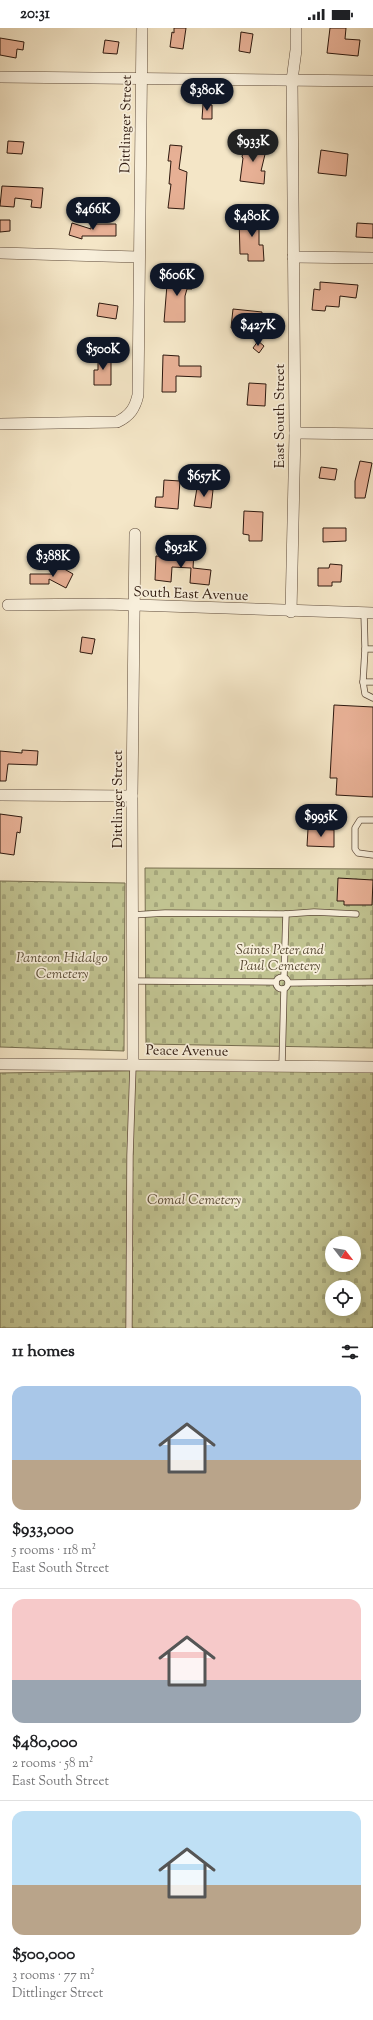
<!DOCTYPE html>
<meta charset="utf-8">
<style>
body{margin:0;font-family:"Sorts Mill Goudy",serif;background:#f2f2f2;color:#202124;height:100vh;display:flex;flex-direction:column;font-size:15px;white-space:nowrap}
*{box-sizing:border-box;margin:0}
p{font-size:13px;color:#757577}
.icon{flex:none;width:22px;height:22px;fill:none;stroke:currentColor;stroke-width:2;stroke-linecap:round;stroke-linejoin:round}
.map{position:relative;height:1300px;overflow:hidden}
.details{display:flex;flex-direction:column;background:#fff;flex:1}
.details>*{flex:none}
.needle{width:26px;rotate:121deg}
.buttons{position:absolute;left:325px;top:1208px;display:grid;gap:8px}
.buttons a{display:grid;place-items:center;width:36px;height:36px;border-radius:50%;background:#fff;box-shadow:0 2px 10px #0003;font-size:20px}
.price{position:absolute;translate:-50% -34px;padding:0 9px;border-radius:14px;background:#111827;color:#fff;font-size:13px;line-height:26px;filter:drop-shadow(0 1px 2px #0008)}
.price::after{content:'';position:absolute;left:50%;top:24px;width:12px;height:9px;margin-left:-6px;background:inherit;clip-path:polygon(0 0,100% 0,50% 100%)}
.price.active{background:#222;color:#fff}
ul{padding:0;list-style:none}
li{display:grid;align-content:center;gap:8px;height:212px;padding:0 12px}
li+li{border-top:1px solid #e0e0e0}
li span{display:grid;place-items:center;height:124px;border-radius:12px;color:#555}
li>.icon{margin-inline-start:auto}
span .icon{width:72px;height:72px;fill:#fffc;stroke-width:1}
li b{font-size:17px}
h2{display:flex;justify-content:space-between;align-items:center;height:48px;padding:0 12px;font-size:17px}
.status{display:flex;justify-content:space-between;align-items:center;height:28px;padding:0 20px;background:#fff;direction:ltr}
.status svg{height:11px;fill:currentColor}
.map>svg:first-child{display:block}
.cemetery{fill:url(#cemetery-stones);stroke:#776e50;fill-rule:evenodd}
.building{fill:#e7b095;stroke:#2d180e}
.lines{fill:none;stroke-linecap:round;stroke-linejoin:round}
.service-casing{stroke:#5f4c3c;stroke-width:7}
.minor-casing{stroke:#5f4c3c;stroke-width:12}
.service{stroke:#f8efdb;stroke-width:5.5}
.minor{stroke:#f8efdb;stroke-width:11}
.labels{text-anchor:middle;stroke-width:3.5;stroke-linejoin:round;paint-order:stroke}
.street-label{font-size:14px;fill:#2d180e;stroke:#f8efdb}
.park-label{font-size:14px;font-style:italic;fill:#594b35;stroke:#f8efdb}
</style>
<div class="status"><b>20:31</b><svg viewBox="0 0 49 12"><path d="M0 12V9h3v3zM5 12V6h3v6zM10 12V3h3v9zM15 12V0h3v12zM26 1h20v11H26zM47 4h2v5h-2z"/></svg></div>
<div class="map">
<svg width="373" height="1300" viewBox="0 0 373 1300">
<defs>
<pattern id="cemetery-stones" width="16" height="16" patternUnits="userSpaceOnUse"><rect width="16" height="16" fill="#c1c391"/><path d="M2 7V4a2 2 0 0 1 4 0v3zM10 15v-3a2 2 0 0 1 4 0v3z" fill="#a6a77c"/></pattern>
</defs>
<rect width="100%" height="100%" fill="#f4e6c7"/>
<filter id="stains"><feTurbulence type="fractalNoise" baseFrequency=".005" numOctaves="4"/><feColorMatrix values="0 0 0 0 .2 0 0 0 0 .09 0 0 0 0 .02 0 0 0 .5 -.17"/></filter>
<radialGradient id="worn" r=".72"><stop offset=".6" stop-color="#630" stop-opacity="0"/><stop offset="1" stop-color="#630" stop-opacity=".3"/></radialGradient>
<g class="cemetery">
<polygon points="145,840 373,841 373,1020 146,1016"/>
<polygon points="0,853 125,855 124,1023 0,1019"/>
<path d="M373,1039V1300H0V1045ZM332,1215H354V1237H332ZM332,1259H354V1281H332Z"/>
</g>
<g class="building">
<polygon points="174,0 186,0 183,21 170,19 172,4 174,5"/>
<polygon points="330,0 346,0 345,11 360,12 358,28 327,25"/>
<polygon points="241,4 253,6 250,25 239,23"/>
<polygon points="0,10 24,14 23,22 17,21 16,30 0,27"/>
<polygon points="105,12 119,14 117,26 103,25"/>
<polygon points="203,76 212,77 212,91 202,91"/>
<polygon points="8,113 24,114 22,126 7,125"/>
<polygon points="245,113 267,118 261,143 265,143 264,156 240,153 243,130 242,129"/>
<polygon points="170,117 182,118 179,141 187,144 184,181 168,180 171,156 169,156 171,133 168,133"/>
<polygon points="321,122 348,126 346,148 318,145"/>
<polygon points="2,158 43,160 41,180 31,179 32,172 15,170 14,179 0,178"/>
<polygon points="265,189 266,199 259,200 259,217 263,217 264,233 248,233 248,226 240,226 239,190"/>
<polygon points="0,192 10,192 10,203 0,204"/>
<polygon points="72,195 91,201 91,196 116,196 116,208 82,208 82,211 69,207"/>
<polygon points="357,195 373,196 373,210 356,209"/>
<polygon points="168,244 187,245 186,250 192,251 192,261 187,261 185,268 185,294 164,294"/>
<polygon points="320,254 358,257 356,270 340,268 339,279 326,278 325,283 312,282 314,261 320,262"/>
<polygon points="99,275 118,278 116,291 97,288"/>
<polygon points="233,281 262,284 260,303 231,300"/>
<polygon points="258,313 264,318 259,325 253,320"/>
<polygon points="98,327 111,327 111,357 94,357 94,342 98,342"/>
<polygon points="163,327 179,328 179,338 201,338 201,349 176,348 176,364 162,364"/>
<polygon points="249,355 266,356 265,378 247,377"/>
<polygon points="360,433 372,435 365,470 355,470 355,453"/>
<polygon points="321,439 337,441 335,452 319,450"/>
<polygon points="164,452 180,453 178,481 155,479 156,469 163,469"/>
<polygon points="197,460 213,462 211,480 194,478"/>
<polygon points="244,483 263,484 262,513 249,513 249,507 243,506"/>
<polygon points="323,500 346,500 346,513 323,514"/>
<polygon points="184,524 194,524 193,540 211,542 209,557 190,555 191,540 172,539 171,554 155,552 156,528 184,530"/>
<polygon points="330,536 342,537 341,554 332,554 332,558 318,558 318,540 329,540"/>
<polygon points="59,538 73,546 66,560 49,551 49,556 30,556 30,546 54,546"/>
<polygon points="82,609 95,611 92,626 80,624"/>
<polygon points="334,677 373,679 373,769 336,767 337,750 330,750"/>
<polygon points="22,722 38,723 37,737 8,736 6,753 0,753 0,723 22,725"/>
<polygon points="0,786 22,789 20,805 17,804 14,827 0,825"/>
<polygon points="308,801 334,802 334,819 307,818"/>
<polygon points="338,850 373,852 372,877 344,877 344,873 337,873"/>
</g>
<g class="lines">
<g class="service-casing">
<g id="service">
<polyline points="364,585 365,621"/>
<polyline points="373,621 365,621 363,654 373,654"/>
<polyline points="363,654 365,666 373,670"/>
<polyline points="373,792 360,792 355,800 355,821 358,825 373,827"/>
<polyline points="286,886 314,884 356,886"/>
<polyline points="132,887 165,885 286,886 284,948"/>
<circle cx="282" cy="955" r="6"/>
<polyline points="132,953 276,954"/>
<polyline points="289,955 373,954"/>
<polyline points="282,1038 284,961"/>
<polyline points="129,1300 130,1127 133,1037"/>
</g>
</g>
<g class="minor-casing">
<g id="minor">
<polyline points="0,49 373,53"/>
<polyline points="0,225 138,229"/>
<polyline points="293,229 373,230"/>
<path d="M0,396L117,394C130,388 135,380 138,367L142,0"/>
<polyline points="295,405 373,406"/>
<polyline points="8,577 105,576 373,585"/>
<polyline points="291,584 295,405 292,52 296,22 296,0"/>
<polyline points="0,767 132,768"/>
<polyline points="0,1036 373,1039"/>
<polyline points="133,1037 132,768 135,506"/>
</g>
</g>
<use href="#service" class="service"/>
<use href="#minor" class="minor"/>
</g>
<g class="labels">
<g class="street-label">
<text transform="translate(125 96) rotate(-89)" y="5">Dittlinger Street</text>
<text transform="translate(279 388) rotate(-90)" y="5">East South Street</text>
<text transform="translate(191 565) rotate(2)" y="5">South East Avenue</text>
<text transform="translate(117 771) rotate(-90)" y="5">Dittlinger Street</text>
<text transform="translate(187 1022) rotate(1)" y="5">Peace Avenue</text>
</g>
<g class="park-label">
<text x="280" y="926">Saints Peter and<tspan x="280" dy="16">Paul Cemetery</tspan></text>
<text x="62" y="934">Panteon Hidalgo<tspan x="62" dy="16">Cemetery</tspan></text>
<text x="194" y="1176">Comal Cemetery</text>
</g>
</g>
<rect width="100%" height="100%" filter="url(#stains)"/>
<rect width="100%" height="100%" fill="url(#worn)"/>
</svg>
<div class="buttons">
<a><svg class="needle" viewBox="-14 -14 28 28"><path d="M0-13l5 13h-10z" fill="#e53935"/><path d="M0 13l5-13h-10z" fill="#757577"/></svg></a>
<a><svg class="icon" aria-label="locate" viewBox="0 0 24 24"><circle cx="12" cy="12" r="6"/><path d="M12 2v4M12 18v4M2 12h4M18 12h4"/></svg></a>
</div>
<b class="price" style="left:207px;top:84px">$380K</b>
<b class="price active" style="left:253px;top:135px">$933K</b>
<b class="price" style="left:93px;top:203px">$466K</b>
<b class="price" style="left:252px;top:210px">$480K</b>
<b class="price" style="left:177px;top:269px">$606K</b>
<b class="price" style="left:258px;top:319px">$427K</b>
<b class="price" style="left:103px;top:343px">$500K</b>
<b class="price" style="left:204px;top:470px">$657K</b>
<b class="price" style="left:181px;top:541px">$952K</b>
<b class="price" style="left:53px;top:550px">$388K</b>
<b class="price" style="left:321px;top:810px">$995K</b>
</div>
<section class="details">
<h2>11 homes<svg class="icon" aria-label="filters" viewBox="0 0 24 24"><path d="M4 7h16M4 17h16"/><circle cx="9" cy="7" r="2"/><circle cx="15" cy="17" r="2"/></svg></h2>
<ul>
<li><span style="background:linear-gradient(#a9c7e8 60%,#b9a48a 0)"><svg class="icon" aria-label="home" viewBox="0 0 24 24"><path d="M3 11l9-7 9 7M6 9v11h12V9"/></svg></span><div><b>$933,000</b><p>5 rooms · 118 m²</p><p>East South Street</p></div></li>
<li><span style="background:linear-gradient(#f6c9c9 65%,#9aa5b1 0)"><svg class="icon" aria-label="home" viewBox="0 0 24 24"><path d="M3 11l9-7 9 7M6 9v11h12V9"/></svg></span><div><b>$480,000</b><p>2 rooms · 58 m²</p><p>East South Street</p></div></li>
<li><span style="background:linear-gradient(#bfe0f5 60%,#b9a48a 0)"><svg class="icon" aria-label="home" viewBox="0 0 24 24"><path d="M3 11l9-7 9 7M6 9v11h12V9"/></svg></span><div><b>$500,000</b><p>3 rooms · 77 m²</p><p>Dittlinger Street</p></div></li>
</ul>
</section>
